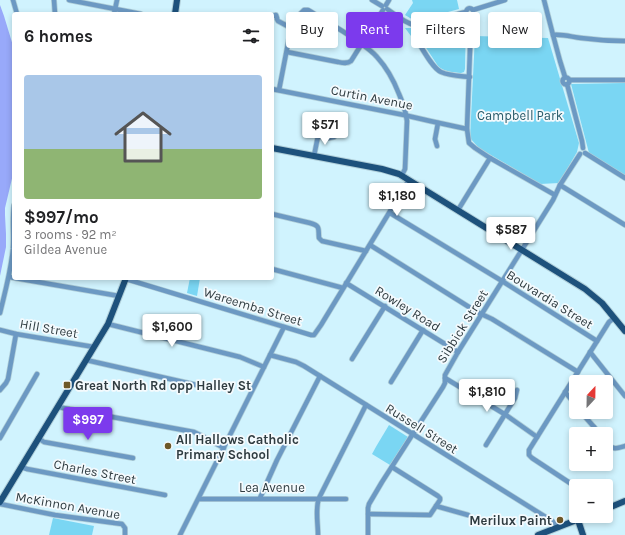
<!DOCTYPE html>
<meta charset="utf-8">
<style>
body{margin:0;font-family:Karla,sans-serif;background:#f6f6f6;color:#202124;height:100vh;display:flex;flex-direction:column;font-size:15px;white-space:nowrap}
*{box-sizing:border-box;margin:0}
p{font-size:13px;color:#757577}
.icon{flex:none;width:22px;height:22px;fill:none;stroke:currentColor;stroke-width:2;stroke-linecap:round;stroke-linejoin:round}
.map{position:relative;flex:1;overflow:hidden}
.panel{position:absolute;left:12px;top:12px;width:262px;height:268px;display:flex;flex-direction:column;background:#fff;border-radius:4px;box-shadow:0 2px 6px #0003}
.panel>*{flex:none}
.guide{position:absolute;left:286px;top:12px;width:279px;height:36px;display:flex;gap:8px}
.needle{width:26px;rotate:22deg}
.buttons{position:absolute;left:569px;top:375px;display:grid;gap:8px}
.buttons a{display:grid;place-items:center;width:44px;height:44px;border-radius:4px;background:#fff;box-shadow:0 2px 6px #0003;font-size:20px}
.price{position:absolute;translate:-50% -34px;padding:0 9px;border-radius:4px;background:#fff;color:#222;font-size:13px;line-height:26px;filter:drop-shadow(0 1px 2px #0008)}
.price::after{content:'';position:absolute;left:50%;top:24px;width:12px;height:9px;margin-left:-6px;background:inherit;clip-path:polygon(0 0,100% 0,50% 100%)}
.price.on{background:#7c3aed;color:#fff}
ul{padding:0;list-style:none}
li{display:grid;align-content:center;gap:8px;height:212px;padding:0 12px}
li span{display:grid;place-items:center;height:124px;border-radius:4px;color:#555}
li>.icon{margin-inline-start:auto}
span .icon{width:72px;height:72px;fill:#fffc;stroke-width:1}
li b{font-size:17px}
h2{display:flex;justify-content:space-between;align-items:center;height:48px;padding:0 12px;font-size:17px}
.pill{padding:0 14px;border-radius:4px;background:#fff;box-shadow:0 2px 6px #0003;font-size:14px;line-height:36px}
.pill.on{background:#7c3aed;color:#fff}
.map>svg:first-child{display:block}
.green{fill:#7ad6f3}
.water{fill:#98a9fa}
.lines{fill:none;stroke-linecap:round;stroke-linejoin:round}
.minor-casing{stroke:#b0ced8;stroke-width:6}
.major-casing{stroke:#b0ced8;stroke-width:8}
.minor{stroke:#6c99c3;stroke-width:4.5}
.major{stroke:#1d517c;stroke-width:6}
.poi-dot{fill:#6d5727;stroke:#f4fafd;stroke-width:1.5}
.labels{text-anchor:middle;stroke-width:3.5;stroke-linejoin:round;paint-order:stroke}
.street-label{font-size:13px;fill:#2f3c41;stroke:#f4fafd}
.park-label{font-size:13px;fill:#275a69;stroke:#f4fafd}
.poi-label{font-size:13px;font-weight:bold;fill:#2f3c41;stroke:#f4fafd;text-anchor:start}
</style>
<div class="map">
<svg width="625" height="535" viewBox="0 0 625 535">
<rect width="100%" height="100%" fill="#d0f3fe"/>
<g class="green">
<polygon points="412,0 457,0 459,9 415,21 405,15 413,3"/>
<path d="M463,18H465L466,20L465,69L464,72L461,73C453,72 444,72 438,66L419,37L416,34H413L411,36L405,28H412L419,30Z"/>
<polygon points="475,36 548,38 579,143 577,152 559,183 540,184 479,148 470,138"/>
<polygon points="625,83 625,176 589,153 571,84"/>
<polygon points="190,278 200,278 197,296 187,293"/>
<polygon points="389,425 408,437 390,465 372,454 377,445"/>
<polygon points="53,518 94,526 92,535 49,535"/>
</g>
<polygon class="water" points="0,5 4,16 14,49 14,170 5,208 5,215 6,234 6,247 0,276"/>
<g class="lines">
<g class="minor-casing">
<g id="minor">
<polyline points="13,0 17,14"/>
<polyline points="54,0 55,14"/>
<polyline points="69,0 141,14"/>
<polyline points="372,0 382,6"/>
<polyline points="544,0 553,35 560,61 565,77"/>
<polyline points="386,5 389,0"/>
<path d="M387,9C394,14 405,23 414,25C421,26 456,14 466,12C467,8 470,7 473,10"/>
<polyline points="473,10 505,0"/>
<polyline points="114,14 117,0"/>
<polyline points="272,16 276,15 277,18 277,19 278,21 291,28"/>
<polyline points="470,16 471,23 467,129 469,143 475,148 490,158 555,195"/>
<path d="M553,35C563,34 572,37 581,38C596,40 610,41 625,41"/>
<path d="M415,37C421,46 432,68 441,72C450,76 461,76 470,77"/>
<path d="M287,52L338,62C343,63 347,64 351,61L383,10"/>
<circle cx="566" cy="81" r="3.5"/>
<polyline points="569,80 625,80"/>
<polyline points="567,84 582,141 583,148"/>
<polyline points="272,89 404,115 430,121 467,129"/>
<path d="M279,90L291,28L299,15L304,10H308C324,20 340,29 356,40C363,45 371,50 377,57C387,68 394,81 399,94C403,103 406,112 407,121L405,169L402,175"/>
<polyline points="308,132 318,136"/>
<polyline points="437,146 435,139 438,123"/>
<polyline points="585,153 625,178"/>
<polyline points="314,156 318,136 329,138 334,137"/>
<polyline points="560,185 625,225"/>
<polyline points="458,210 490,158"/>
<polyline points="390,213 502,281 597,341"/>
<path d="M272,214L310,223C321,226 318,229 319,238L322,241L366,251"/>
<polyline points="370,245 477,312 492,319 578,372"/>
<polyline points="272,269 343,288"/>
<polyline points="9,277 119,296"/>
<polyline points="126,279 311,335 314,335 321,325 409,180"/>
<polyline points="346,283 458,352"/>
<path d="M0,313C5,292 11,271 13,249C14,234 12,220 14,205"/>
<polyline points="108,324 240,357 264,367"/>
<polyline points="0,330 16,334 94,347"/>
<polyline points="590,352 625,396"/>
<polyline points="270,355 296,362 304,366 552,521 559,527"/>
<polyline points="352,359 385,306"/>
<polyline points="86,360 201,386"/>
<polyline points="445,378 506,415 537,437"/>
<polyline points="391,382 423,330"/>
<polyline points="0,390 6,383 8,379 16,334"/>
<polyline points="565,392 576,405"/>
<polyline points="58,407 194,432 202,436 224,448"/>
<polyline points="581,412 600,434"/>
<polyline points="590,434 594,427"/>
<polyline points="0,438 37,374"/>
<polyline points="38,438 44,442 133,458"/>
<path d="M606,442C613,450 615,449 625,446"/>
<polyline points="486,445 515,398 517,390"/>
<polyline points="574,460 576,456"/>
<polyline points="21,467 27,469 165,495"/>
<polyline points="576,487 532,458 529,455 529,450 609,322 614,318"/>
<polyline points="260,498 277,460 320,376"/>
<polyline points="199,499 346,499"/>
<polyline points="0,504 55,515 122,524 125,528 125,535"/>
<polyline points="436,506 468,515"/>
<polyline points="368,514 430,515 440,500 440,498 438,496 392,467"/>
<polyline points="180,535 284,327"/>
<path d="M318,535C318,523 315,509 319,498L366,405"/>
<polyline points="368,535 368,508 369,504 382,482 443,387 445,383 445,375 458,352 553,200 560,185 580,154"/>
</g>
</g>
<g class="major-casing">
<g id="major">
<polyline points="175,14 177,0"/>
<polyline points="272,148 382,169 399,174 585,289 602,303 625,331"/>
<polyline points="0,502 108,324 126,278"/>
<polyline points="606,509 625,501"/>
<polyline points="578,520 583,535"/>
<polyline points="538,535 587,516"/>
</g>
</g>
<use href="#minor" class="minor"/>
<use href="#major" class="major"/>
</g>
<g class="poi-dot">
<rect x="63" y="381" width="8" height="8" rx="2"/>
<circle cx="168" cy="446" r="4"/>
<circle cx="560" cy="520" r="4"/>
</g>
<g class="labels">
<g class="street-label">
<text transform="translate(372 97) rotate(11)" y="5">Curtin Avenue</text>
<text transform="translate(550 299) rotate(32)" y="5">Bouvardia Street</text>
<text transform="translate(253 306) rotate(17)" y="5">Wareemba Street</text>
<text transform="translate(408 308) rotate(32)" y="5">Rowley Road</text>
<text transform="translate(462 326) rotate(-58)" y="5">Sibbick Street</text>
<text transform="translate(49 328) rotate(10)" y="5">Hill Street</text>
<text transform="translate(422 428) rotate(32)" y="5">Russell Street</text>
<text transform="translate(95 471) rotate(11)" y="5">Charles Street</text>
<text x="272" y="492">Lea Avenue</text>
<text transform="translate(68 505) rotate(10)" y="5">McKinnon Avenue</text>
</g>
<g class="park-label">
<text x="520" y="120">Campbell Park</text>
</g>
<g class="poi-label">
<text x="75" y="390">Great North Rd opp Halley St</text>
<text x="176" y="444">All Hallows Catholic<tspan x="176" dy="15">Primary School</tspan></text>
<text x="552" y="525" text-anchor="end">Merilux Paint</text>
</g>
</g>
</svg>
<div class="buttons">
<a><svg class="needle" viewBox="-14 -14 28 28"><path d="M0-13l5 13h-10z" fill="#e53935"/><path d="M0 13l5-13h-10z" fill="#757577"/></svg></a>
<a>+</a>
<a>−</a>
</div>
<b class="price" style="left:325px;top:146px">$571</b>
<b class="price" style="left:397px;top:217px">$1,180</b>
<b class="price" style="left:511px;top:251px">$587</b>
<b class="price" style="left:172px;top:348px">$1,600</b>
<b class="price" style="left:487px;top:413px">$1,810</b>
<b class="price on" style="left:88px;top:441px">$997</b>
<div class="guide">
<a class="pill">Buy</a>
<a class="pill on">Rent</a>
<a class="pill">Filters</a>
<a class="pill">New</a>
</div>
<section class="panel">
<h2>6 homes<svg class="icon" aria-label="filters" viewBox="0 0 24 24"><path d="M4 7h16M4 17h16"/><circle cx="9" cy="7" r="2"/><circle cx="15" cy="17" r="2"/></svg></h2>
<ul>
<li><span style="background:linear-gradient(#a9c7e8 60%,#8fb573 0)"><svg class="icon" aria-label="home" viewBox="0 0 24 24"><path d="M3 11l9-7 9 7M6 9v11h12V9"/></svg></span><div><b>$997/mo</b><p>3 rooms · 92 m²</p><p>Gildea Avenue</p></div></li>
</ul>
</section>
</div>
